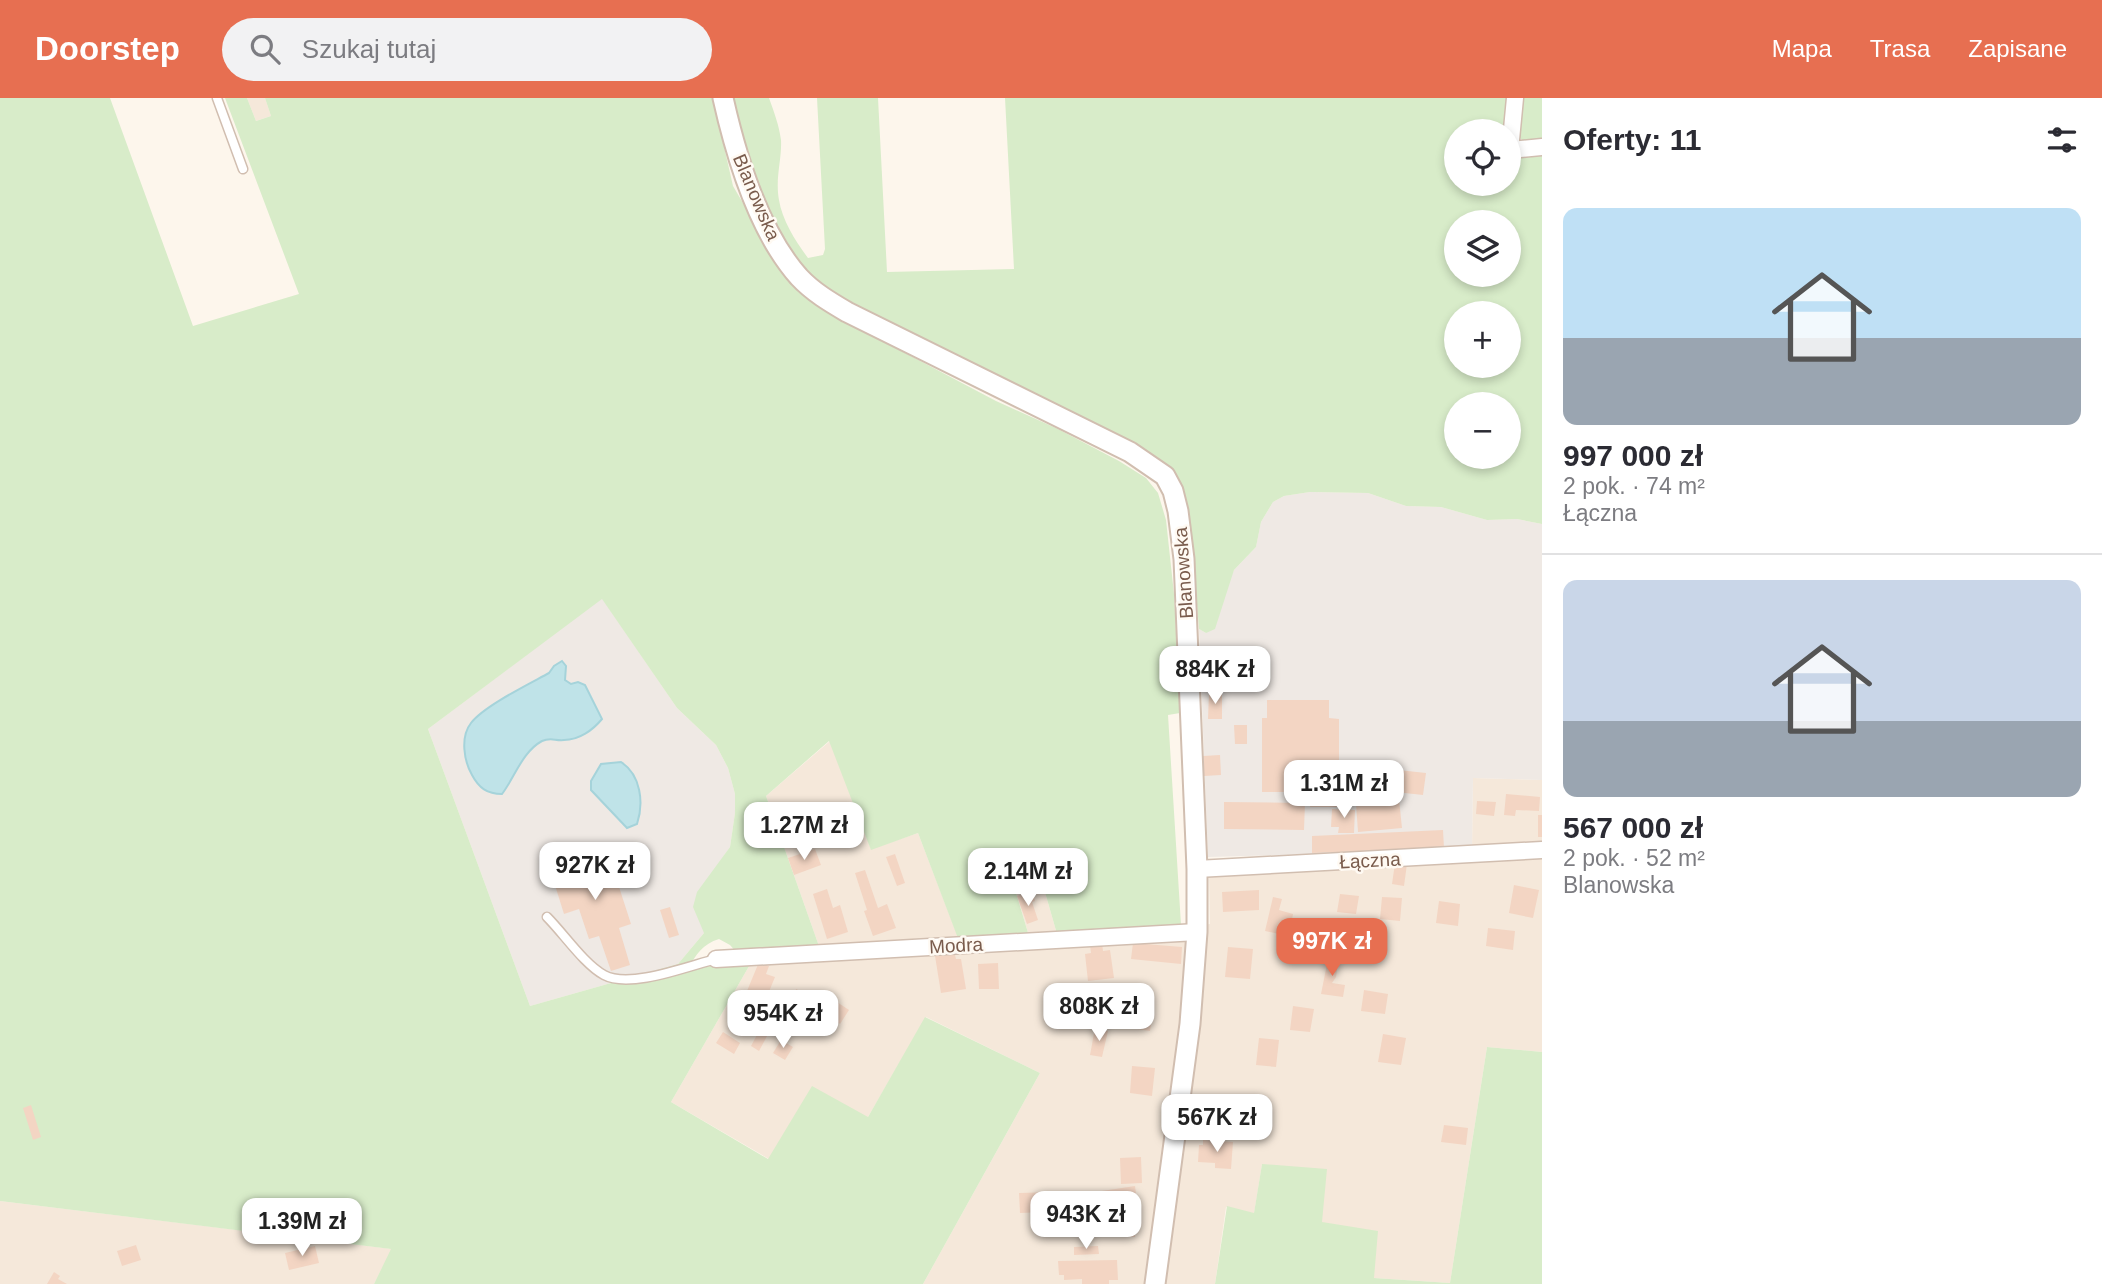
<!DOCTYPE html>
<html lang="pl">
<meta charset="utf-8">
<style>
body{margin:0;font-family:Helvetica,sans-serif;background:#f2f2f3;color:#2b2b33;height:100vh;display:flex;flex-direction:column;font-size:26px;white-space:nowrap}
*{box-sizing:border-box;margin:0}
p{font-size:23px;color:#7c7c81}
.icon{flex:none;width:38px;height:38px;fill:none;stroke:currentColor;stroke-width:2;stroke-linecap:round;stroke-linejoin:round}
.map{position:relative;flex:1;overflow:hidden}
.details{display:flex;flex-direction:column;background:#fff;width:560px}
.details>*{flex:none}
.buttons{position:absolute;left:1444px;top:21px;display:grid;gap:14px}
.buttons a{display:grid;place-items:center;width:77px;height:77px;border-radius:50%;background:#fff;box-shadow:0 4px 10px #0003;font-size:35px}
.price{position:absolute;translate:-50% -60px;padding:0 16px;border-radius:14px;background:#fff;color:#222;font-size:23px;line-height:46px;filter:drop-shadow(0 2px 4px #0008)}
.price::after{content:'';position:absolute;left:50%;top:42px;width:21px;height:16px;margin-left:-10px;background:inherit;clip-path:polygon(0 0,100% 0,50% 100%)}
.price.active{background:#e76f51;color:#fff}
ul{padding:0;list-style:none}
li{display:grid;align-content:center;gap:14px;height:371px;padding:0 21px}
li+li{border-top:2px solid #e1e1e2}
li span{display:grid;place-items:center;height:217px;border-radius:14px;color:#555}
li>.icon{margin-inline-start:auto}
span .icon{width:126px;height:126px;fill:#fffc;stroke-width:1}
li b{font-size:30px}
h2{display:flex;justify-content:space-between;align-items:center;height:84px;padding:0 21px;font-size:30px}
header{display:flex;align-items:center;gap:42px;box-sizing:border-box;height:98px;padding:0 35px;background:#e76f51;color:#fff}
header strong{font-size:33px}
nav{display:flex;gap:38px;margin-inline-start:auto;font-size:24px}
.search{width:490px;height:63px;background:#f2f2f3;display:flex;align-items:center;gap:18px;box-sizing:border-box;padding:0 24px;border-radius:38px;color:#7c7c81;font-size:26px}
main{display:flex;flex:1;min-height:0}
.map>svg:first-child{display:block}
.residential{fill:#f5e8da}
.industrial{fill:#efe9e4}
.green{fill:#d8ecc9;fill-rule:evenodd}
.water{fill:#bfe3e8;stroke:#a5d3da;stroke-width:2}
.building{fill:#f3d5c3}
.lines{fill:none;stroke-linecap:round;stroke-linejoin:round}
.service-casing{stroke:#d1beb0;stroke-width:11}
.minor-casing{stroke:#d1beb0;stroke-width:19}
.tertiary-casing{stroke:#d1beb0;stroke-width:23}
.service{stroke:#fff;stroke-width:8}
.minor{stroke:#fff;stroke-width:16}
.tertiary{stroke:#fff;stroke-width:19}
.labels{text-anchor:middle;stroke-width:5;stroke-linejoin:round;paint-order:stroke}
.street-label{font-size:19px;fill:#7a5c4d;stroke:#fffaf3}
</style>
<header>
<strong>Doorstep</strong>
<div class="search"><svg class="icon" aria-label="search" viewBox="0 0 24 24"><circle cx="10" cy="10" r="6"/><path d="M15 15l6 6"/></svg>Szukaj tutaj</div>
<nav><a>Mapa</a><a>Trasa</a><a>Zapisane</a></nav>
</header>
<main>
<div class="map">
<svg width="1542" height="1186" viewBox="0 0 1542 1186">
<rect width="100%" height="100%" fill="#fdf6ec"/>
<g class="residential">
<polygon points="247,0 265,0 271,18 256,23"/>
<polygon points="830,643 871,751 918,735 963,852 1210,826 1209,774 1472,752 1473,680 1542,682 1542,954 1487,949 1450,1185 1374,1180 1322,1125 1262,1066 1254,1116 1226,1109 1215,1186 923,1186 1040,975 926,919 868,1019 769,1061 671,1004 752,863 820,851 766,698"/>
<polygon points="1034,756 1057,836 1029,838 1007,765"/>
<polygon points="0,1103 392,1151 374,1186 0,1186"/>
</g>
<g class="industrial">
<polygon points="1310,394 1368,395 1406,408 1441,409 1487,422 1517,421 1542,426 1542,682 1473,680 1472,752 1208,759 1199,531 1206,535 1234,472 1256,449 1261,424 1273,404 1284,398"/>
<polygon points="602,500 677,610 716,647 728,670 735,696 735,715 730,749 715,771 704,835 678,866 530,908 428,631"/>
</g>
<g class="green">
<path d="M0,0H110L193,228L299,196L225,0H247L256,23L271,18L265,0H713L733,88L757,129L835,218L996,303L1058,331L1119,363L1146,380L1158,395L1166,422L1174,496L1180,615L1168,617L1181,827L1057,836L1034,756L1007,765L1029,838L959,843L918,735L871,752L829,643L766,698L820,851L737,855L730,847L719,841C703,846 696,856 688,871L752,863L671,1004L768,1061L812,988L868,1019L925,919L1040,975L923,1186H374L391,1151L0,1103ZM602,501L677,610L716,647L728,670L735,696V715L730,749L697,794L693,809L704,835L678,866L530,908L428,631Z"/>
<path d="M733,0H769C774,14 779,27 781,42C782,62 775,80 779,102C782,122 796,144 808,160L823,157L825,151L817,0H878L887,174L1014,171L1005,0H1509L1503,33H1456V86H1508L1509,61L1542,58V426L1517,421L1487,422L1441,409L1406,408L1368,395L1310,394L1284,398L1273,404L1261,424L1256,449L1234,472L1215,531L1206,535L1199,531L1191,431L1184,399L1112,335L1031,294L936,252L860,212L819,186L804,171L771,118L759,90L733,15ZM1456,124H1508V177H1456ZM1456,215H1508V268H1456ZM1456,306H1508V359H1456Z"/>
<path d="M1521,0H1542V43C1532,44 1522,47 1518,36Z"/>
<polygon points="1487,949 1542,954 1542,1186 1215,1186 1227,1108 1254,1115 1262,1066 1327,1071 1322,1124 1378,1133 1374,1180 1450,1185"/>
</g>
<g class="water">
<path d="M562,563L566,568L565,582L571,586L578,584L585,587L602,621C593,632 579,642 564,642C555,643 551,639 542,643C522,654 515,679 502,696C487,696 479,690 472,677C464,663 460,639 471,625C484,608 529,586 549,575L554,568Z"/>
<path d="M621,664C641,677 644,705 637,726L627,730L591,692V683L601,666Z"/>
</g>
<g class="building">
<polygon points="1222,594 1222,621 1208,621 1209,595"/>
<polygon points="1267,602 1329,602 1329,620 1339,621 1339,709 1310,709 1311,694 1262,694 1262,620 1267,620"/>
<polygon points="1234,627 1247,627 1247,646 1235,646"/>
<polygon points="1220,657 1221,677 1204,678 1203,658"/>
<polygon points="1371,669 1426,675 1423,697 1368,691"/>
<polygon points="1506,696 1540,699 1539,713 1516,712 1515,718 1504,717"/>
<polygon points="1399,701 1402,730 1358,734 1356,705"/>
<polygon points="1477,703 1496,704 1494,718 1476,716"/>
<polygon points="1224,704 1305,705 1304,732 1224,731"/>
<polygon points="1332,711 1355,712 1354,735 1338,735 1339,729 1331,729"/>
<rect x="1538" y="717" width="4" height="22"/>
<polygon points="1443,732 1444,750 1312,755 1312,738"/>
<polygon points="815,751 821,767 794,777 788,760"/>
<polygon points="591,754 595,766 610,761 631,826 619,830 630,867 611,873 599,838 589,841 579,811 564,816 549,768"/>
<polygon points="895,756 905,785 897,788 886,759"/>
<polygon points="1395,765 1407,766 1404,788 1392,786"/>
<polygon points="865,772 878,810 887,806 896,830 873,838 864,813 867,812 855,775"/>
<polygon points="1514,787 1539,792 1533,820 1509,815"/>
<polygon points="827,791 833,810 840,807 848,834 827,841 813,796"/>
<polygon points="1259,792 1259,812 1223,814 1222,794"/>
<polygon points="1028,794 1030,800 1034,799 1035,803 1032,804 1038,822 1027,826 1017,798"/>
<polygon points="1340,796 1359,798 1356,816 1337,814"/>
<polygon points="1273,799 1282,801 1279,812 1293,816 1289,838 1265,833"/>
<polygon points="1382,799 1402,800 1400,823 1380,821"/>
<polygon points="1439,803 1460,806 1458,828 1436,825"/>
<polygon points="670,809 679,837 669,840 660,812"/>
<polygon points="1488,830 1515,833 1513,852 1486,848"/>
<polygon points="1102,845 1103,853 1110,852 1114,880 1088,883 1085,856 1091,855 1090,847"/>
<polygon points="1133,845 1182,849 1181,866 1131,861"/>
<polygon points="1228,849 1253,851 1250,881 1225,879"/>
<polygon points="1329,856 1339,857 1336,879 1332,885 1345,887 1343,899 1321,896"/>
<polygon points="955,857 956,861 961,861 966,891 941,895 935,858"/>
<polygon points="759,864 769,868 766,876 775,879 766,901 747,893"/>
<polygon points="998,865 999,891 979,891 978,866"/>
<polygon points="796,891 806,896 803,902 810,906 799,925 779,914 790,895 795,898"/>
<polygon points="1364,892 1388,896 1385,916 1361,913"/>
<polygon points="831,900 849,912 840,926 822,914"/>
<polygon points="1128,900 1154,904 1150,933 1124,929"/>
<polygon points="1293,908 1314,911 1310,934 1290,932"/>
<polygon points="765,922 773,927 759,953 751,948"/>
<polygon points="1095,930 1108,933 1102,959 1090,957"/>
<polygon points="723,934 740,945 734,956 716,945"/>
<polygon points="1383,936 1406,940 1401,967 1378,964"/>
<polygon points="1259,940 1279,942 1276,969 1256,967"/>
<polygon points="781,942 793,949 785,962 773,955"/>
<polygon points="1132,968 1155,970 1152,998 1130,995"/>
<polygon points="31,1007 41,1039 33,1042 23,1010"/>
<polygon points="1444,1027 1468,1030 1466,1047 1441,1044"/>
<polygon points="1203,1042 1233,1044 1231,1071 1215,1070 1215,1065 1198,1064 1199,1047 1203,1047"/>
<polygon points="1141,1059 1142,1085 1121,1086 1120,1060"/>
<polygon points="1135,1088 1137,1103 1097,1108 1095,1094"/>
<polygon points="1056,1094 1056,1101 1044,1101 1044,1114 1020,1115 1019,1095"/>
<polygon points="1098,1124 1135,1125 1135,1139 1097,1138"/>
<polygon points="136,1147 141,1162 122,1168 117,1153"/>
<polygon points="315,1148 319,1165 289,1172 285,1155"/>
<polygon points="1098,1148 1099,1156 1074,1157 1074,1149"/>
<polygon points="1117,1162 1118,1182 1109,1182 1109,1186 1082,1186 1082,1181 1064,1182 1064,1177 1059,1177 1058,1163"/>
<polygon points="54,1174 60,1178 58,1181 67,1186 47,1186"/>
</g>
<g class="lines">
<g class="service-casing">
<g id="service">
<polyline points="217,0 243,71"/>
<path d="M547,819C564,836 584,866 604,877C630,891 688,868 716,861"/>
</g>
</g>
<g class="minor-casing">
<g id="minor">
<polyline points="1515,0 1510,52 1542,49"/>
<polyline points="1197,771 1542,752"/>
<polyline points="716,861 1197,834"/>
</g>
</g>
<g class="tertiary-casing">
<path id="tertiary" d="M723,0C736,58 758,133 799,179C813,194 830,204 847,214L1130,354L1165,378L1173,393L1178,413L1184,461L1197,771V834L1190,926L1155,1186"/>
</g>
<use href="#service" class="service"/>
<use href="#minor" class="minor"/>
<use href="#tertiary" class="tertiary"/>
</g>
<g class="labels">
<g class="street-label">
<text transform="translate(757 99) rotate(67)" y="7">Blanowska</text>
<text transform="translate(1183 475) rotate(-94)" y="7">Blanowska</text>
<text transform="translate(1370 762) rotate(-3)" y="7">Łączna</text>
<text transform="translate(956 847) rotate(-3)" y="7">Modra</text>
</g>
</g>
</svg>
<div class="buttons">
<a><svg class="icon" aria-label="locate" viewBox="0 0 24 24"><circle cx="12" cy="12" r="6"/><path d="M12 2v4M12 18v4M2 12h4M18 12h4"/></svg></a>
<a><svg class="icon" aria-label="layers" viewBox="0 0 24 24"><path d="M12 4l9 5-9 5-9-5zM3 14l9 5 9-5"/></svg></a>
<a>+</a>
<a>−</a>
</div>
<b class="price" style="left:1215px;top:608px">884K zł</b>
<b class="price" style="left:1344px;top:722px">1.31M zł</b>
<b class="price" style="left:804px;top:764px">1.27M zł</b>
<b class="price" style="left:595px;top:804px">927K zł</b>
<b class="price" style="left:1028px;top:810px">2.14M zł</b>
<b class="price active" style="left:1332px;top:880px">997K zł</b>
<b class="price" style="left:1099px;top:945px">808K zł</b>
<b class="price" style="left:783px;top:952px">954K zł</b>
<b class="price" style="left:1217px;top:1056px">567K zł</b>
<b class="price" style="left:1086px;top:1153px">943K zł</b>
<b class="price" style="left:302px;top:1160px">1.39M zł</b>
</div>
<section class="details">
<h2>Oferty: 11<svg class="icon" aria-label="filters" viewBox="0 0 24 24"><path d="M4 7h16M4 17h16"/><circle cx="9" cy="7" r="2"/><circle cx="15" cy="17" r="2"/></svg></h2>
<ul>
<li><span style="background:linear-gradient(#bfe0f5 60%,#9aa5b1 0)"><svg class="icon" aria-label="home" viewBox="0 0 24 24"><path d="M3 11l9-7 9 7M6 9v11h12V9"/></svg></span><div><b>997 000 zł</b><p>2 pok. · 74 m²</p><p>Łączna</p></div></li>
<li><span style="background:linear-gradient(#c9d6e8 65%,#9aa5b1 0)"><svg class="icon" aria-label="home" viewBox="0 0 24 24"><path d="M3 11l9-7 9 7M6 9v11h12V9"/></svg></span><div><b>567 000 zł</b><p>2 pok. · 52 m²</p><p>Blanowska</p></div></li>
</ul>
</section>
</main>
